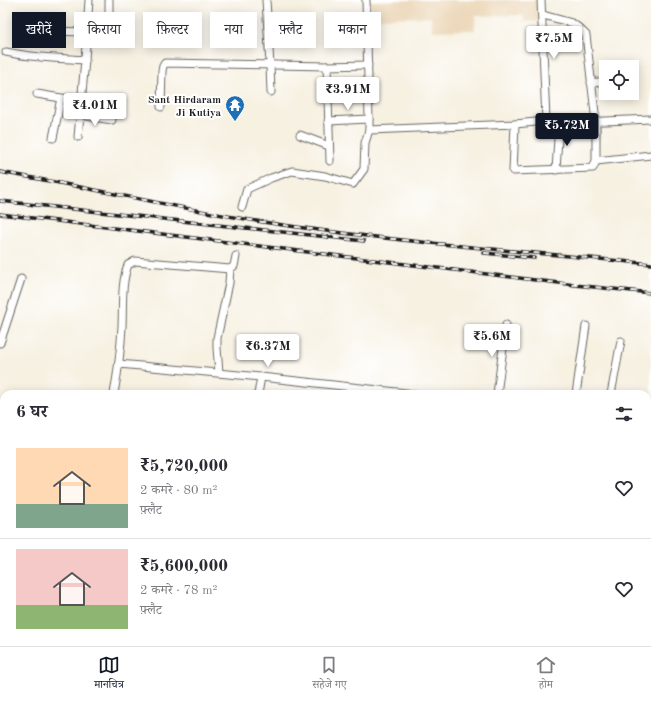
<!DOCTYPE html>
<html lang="hi">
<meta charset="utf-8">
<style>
body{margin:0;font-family:"Old Standard TT","Noto Serif Devanagari",serif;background:#f7f7f7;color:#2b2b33;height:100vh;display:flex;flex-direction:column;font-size:15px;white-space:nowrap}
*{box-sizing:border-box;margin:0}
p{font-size:13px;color:#7c7c81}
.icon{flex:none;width:22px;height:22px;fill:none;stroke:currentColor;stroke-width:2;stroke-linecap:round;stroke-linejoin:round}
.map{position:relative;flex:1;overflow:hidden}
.drawer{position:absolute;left:0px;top:390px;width:651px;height:256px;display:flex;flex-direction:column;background:#fff;border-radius:12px 12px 0 0;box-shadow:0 2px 10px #0003}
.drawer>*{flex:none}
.banner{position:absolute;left:12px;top:12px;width:400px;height:36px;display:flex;gap:8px}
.fabs{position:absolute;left:599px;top:60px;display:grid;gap:8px}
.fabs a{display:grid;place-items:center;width:40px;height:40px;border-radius:0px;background:#fff;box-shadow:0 2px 10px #0003;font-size:20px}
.price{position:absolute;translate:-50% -34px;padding:0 9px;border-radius:4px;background:#fff;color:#222;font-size:13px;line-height:26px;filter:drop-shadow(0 1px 2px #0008)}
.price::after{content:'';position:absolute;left:50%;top:24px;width:12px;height:9px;margin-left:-6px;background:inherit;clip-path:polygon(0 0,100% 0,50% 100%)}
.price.on{background:#111827;color:#fff}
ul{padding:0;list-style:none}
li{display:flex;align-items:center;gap:12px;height:100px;padding:0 16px}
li+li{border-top:1px solid #e1e1e2}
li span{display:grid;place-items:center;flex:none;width:112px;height:80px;border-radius:0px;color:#555}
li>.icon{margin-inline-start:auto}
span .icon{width:48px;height:48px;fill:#fffc;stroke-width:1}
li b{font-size:17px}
h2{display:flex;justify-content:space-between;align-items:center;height:48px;padding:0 16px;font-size:17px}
.chip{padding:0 14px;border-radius:0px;background:#fff;box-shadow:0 2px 10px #0003;font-size:14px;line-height:36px}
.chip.on{background:#111827;color:#fff}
.tab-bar{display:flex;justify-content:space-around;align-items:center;height:56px;border-top:1px solid #e1e1e2;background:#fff;font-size:11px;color:#7c7c81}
.tab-bar a{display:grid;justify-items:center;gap:2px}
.tab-bar .on{color:#111827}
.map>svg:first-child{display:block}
.built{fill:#ecd8ba}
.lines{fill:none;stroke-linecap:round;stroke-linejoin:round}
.street-casing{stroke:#696761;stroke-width:9}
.street{stroke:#fff;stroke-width:7}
.rail-casing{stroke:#1c1c1c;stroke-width:3.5}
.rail{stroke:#fff;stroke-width:2;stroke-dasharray:6;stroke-linecap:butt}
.labels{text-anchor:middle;stroke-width:4;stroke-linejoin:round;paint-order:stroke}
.poi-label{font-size:11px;font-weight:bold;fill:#1c1c1c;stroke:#fff;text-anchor:end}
</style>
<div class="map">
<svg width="651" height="646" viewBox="0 0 651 646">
<rect width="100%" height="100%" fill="#fff"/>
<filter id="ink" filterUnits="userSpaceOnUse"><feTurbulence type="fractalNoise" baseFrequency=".025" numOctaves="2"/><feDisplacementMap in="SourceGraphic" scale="8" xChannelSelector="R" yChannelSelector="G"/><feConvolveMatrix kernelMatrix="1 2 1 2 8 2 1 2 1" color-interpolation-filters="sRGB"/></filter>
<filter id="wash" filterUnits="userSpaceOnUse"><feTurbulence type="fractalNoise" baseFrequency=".012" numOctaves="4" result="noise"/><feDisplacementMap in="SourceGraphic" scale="16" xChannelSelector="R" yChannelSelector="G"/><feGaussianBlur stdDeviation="0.9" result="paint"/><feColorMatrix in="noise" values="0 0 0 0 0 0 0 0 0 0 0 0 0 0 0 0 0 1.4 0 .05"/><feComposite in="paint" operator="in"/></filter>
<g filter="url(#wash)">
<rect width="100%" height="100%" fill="#f7f1e2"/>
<polygon class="built" points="412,0 538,0 539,22 524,22 523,15 475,16 475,30 432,31 431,17 369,18 369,1"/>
</g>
<g filter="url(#ink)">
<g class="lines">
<g class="street-casing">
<g id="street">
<polyline points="266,0 270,65 271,92"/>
<polyline points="541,0 546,121"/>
<polyline points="543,15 572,23 579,28 586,35 596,122 596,161 651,155"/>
<polyline points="48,31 87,32"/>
<polyline points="109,36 109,0"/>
<path d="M6,52C32,58 58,58 85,60"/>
<polyline points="327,66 330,161"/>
<polyline points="591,83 606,81"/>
<polyline points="37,94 61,98 82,99"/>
<polyline points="161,107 162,71 163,66 165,63 327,66 368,65"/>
<polyline points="80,115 112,120"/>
<polyline points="328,121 369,119"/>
<polyline points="515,124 513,171 593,168 596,161"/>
<polyline points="369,130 515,124 546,121 559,123 651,119"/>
<polyline points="300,135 329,146"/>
<polyline points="78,137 85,60 89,0"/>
<polyline points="53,138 61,98"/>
<polyline points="556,170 559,123"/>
<polyline points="242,207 247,189 271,178 292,171 325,176 353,184 364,169 365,143 369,130 369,119 366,0"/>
<polyline points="0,343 21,279"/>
<polyline points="119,364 261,377 415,394"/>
<polyline points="219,373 217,348 217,338 229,283 230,269"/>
<path d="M114,394C118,371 121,349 122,326C123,306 121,283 128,265L135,261L230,269L234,266L236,256"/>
<polyline points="258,394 261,377"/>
<polyline points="497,394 506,325"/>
<polyline points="576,394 586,326"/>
<polyline points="611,394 621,341"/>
<polyline points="0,411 4,411"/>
<polyline points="647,419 651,419"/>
<polyline points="647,541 651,517"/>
<polyline points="647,571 651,572"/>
<polyline points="0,594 4,598"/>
<polyline points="647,595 651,595"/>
<polyline points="0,609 4,603"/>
<polyline points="647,636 651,636"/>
<polyline points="91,642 101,646"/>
<polyline points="25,646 29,642"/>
<polyline points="66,646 67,642"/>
<polyline points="111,646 117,642"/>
<polyline points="272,646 273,642"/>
<polyline points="312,646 313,642"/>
<polyline points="353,646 353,642"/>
<polyline points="397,646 397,642"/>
<polyline points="429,646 430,642"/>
<polyline points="462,646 463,642"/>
<polyline points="498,646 499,642"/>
<polyline points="532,646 533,642"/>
<polyline points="569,646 570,642"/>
<polyline points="589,646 590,642"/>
<polyline points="627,646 627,642"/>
</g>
</g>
<use href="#street" class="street"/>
<g class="rail-casing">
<g id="rail">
<path d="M0,172C88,187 175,208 263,222C392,242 522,251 651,264"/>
<polyline points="0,201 364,241"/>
<polyline points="0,214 575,285 651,293"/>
<polyline points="484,253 534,258"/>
</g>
</g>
<use href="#rail" class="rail"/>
</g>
</g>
<defs>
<g id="temple-pin" transform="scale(1)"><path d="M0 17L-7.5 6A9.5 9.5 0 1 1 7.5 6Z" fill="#1f6fb2" stroke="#fff"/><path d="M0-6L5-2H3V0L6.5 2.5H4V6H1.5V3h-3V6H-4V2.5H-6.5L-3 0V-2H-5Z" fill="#fff"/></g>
</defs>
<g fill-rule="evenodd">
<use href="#temple-pin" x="235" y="105"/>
</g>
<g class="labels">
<g class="poi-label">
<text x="221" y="103">Sant Hirdaram<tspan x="221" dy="13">Ji Kutiya</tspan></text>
</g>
</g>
</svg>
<div class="fabs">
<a><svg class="icon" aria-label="locate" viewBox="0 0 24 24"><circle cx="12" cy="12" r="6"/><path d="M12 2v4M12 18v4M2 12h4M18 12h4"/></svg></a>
</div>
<b class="price" style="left:554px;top:60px">₹7.5M</b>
<b class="price" style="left:348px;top:111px">₹3.91M</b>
<b class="price" style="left:95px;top:127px">₹4.01M</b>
<b class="price on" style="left:567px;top:147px">₹5.72M</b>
<b class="price" style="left:492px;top:358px">₹5.6M</b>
<b class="price" style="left:268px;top:368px">₹6.37M</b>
<div class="banner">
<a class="chip on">खरीदें</a>
<a class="chip">किराया</a>
<a class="chip">फ़िल्टर</a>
<a class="chip">नया</a>
<a class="chip">फ़्लैट</a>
<a class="chip">मकान</a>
</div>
<section class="drawer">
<h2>6 घर<svg class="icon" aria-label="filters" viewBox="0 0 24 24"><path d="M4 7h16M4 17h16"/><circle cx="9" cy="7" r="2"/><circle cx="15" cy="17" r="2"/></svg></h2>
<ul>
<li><span style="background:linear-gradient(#ffd9b3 70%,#7fa58c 0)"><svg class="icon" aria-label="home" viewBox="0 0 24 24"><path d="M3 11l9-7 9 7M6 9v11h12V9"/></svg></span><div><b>₹5,720,000</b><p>2 कमरे · 80 m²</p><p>फ़्लैट</p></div><svg class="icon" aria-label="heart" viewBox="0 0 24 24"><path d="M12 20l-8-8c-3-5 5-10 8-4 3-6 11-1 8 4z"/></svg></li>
<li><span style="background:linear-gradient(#f6c9c9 70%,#8fb573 0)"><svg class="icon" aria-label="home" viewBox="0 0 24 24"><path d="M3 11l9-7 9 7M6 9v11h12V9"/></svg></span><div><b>₹5,600,000</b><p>2 कमरे · 78 m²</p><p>फ़्लैट</p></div><svg class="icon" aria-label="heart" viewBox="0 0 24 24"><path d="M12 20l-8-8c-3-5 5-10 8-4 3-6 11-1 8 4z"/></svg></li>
</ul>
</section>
</div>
<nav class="tab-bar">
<a class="on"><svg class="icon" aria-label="map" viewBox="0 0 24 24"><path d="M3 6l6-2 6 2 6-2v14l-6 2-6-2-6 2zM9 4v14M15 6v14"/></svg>मानचित्र</a>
<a><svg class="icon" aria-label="saved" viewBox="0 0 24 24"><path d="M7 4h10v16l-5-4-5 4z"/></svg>सहेजे गए</a>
<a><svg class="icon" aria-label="home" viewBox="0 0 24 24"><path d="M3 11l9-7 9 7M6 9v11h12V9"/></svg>होम</a>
</nav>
